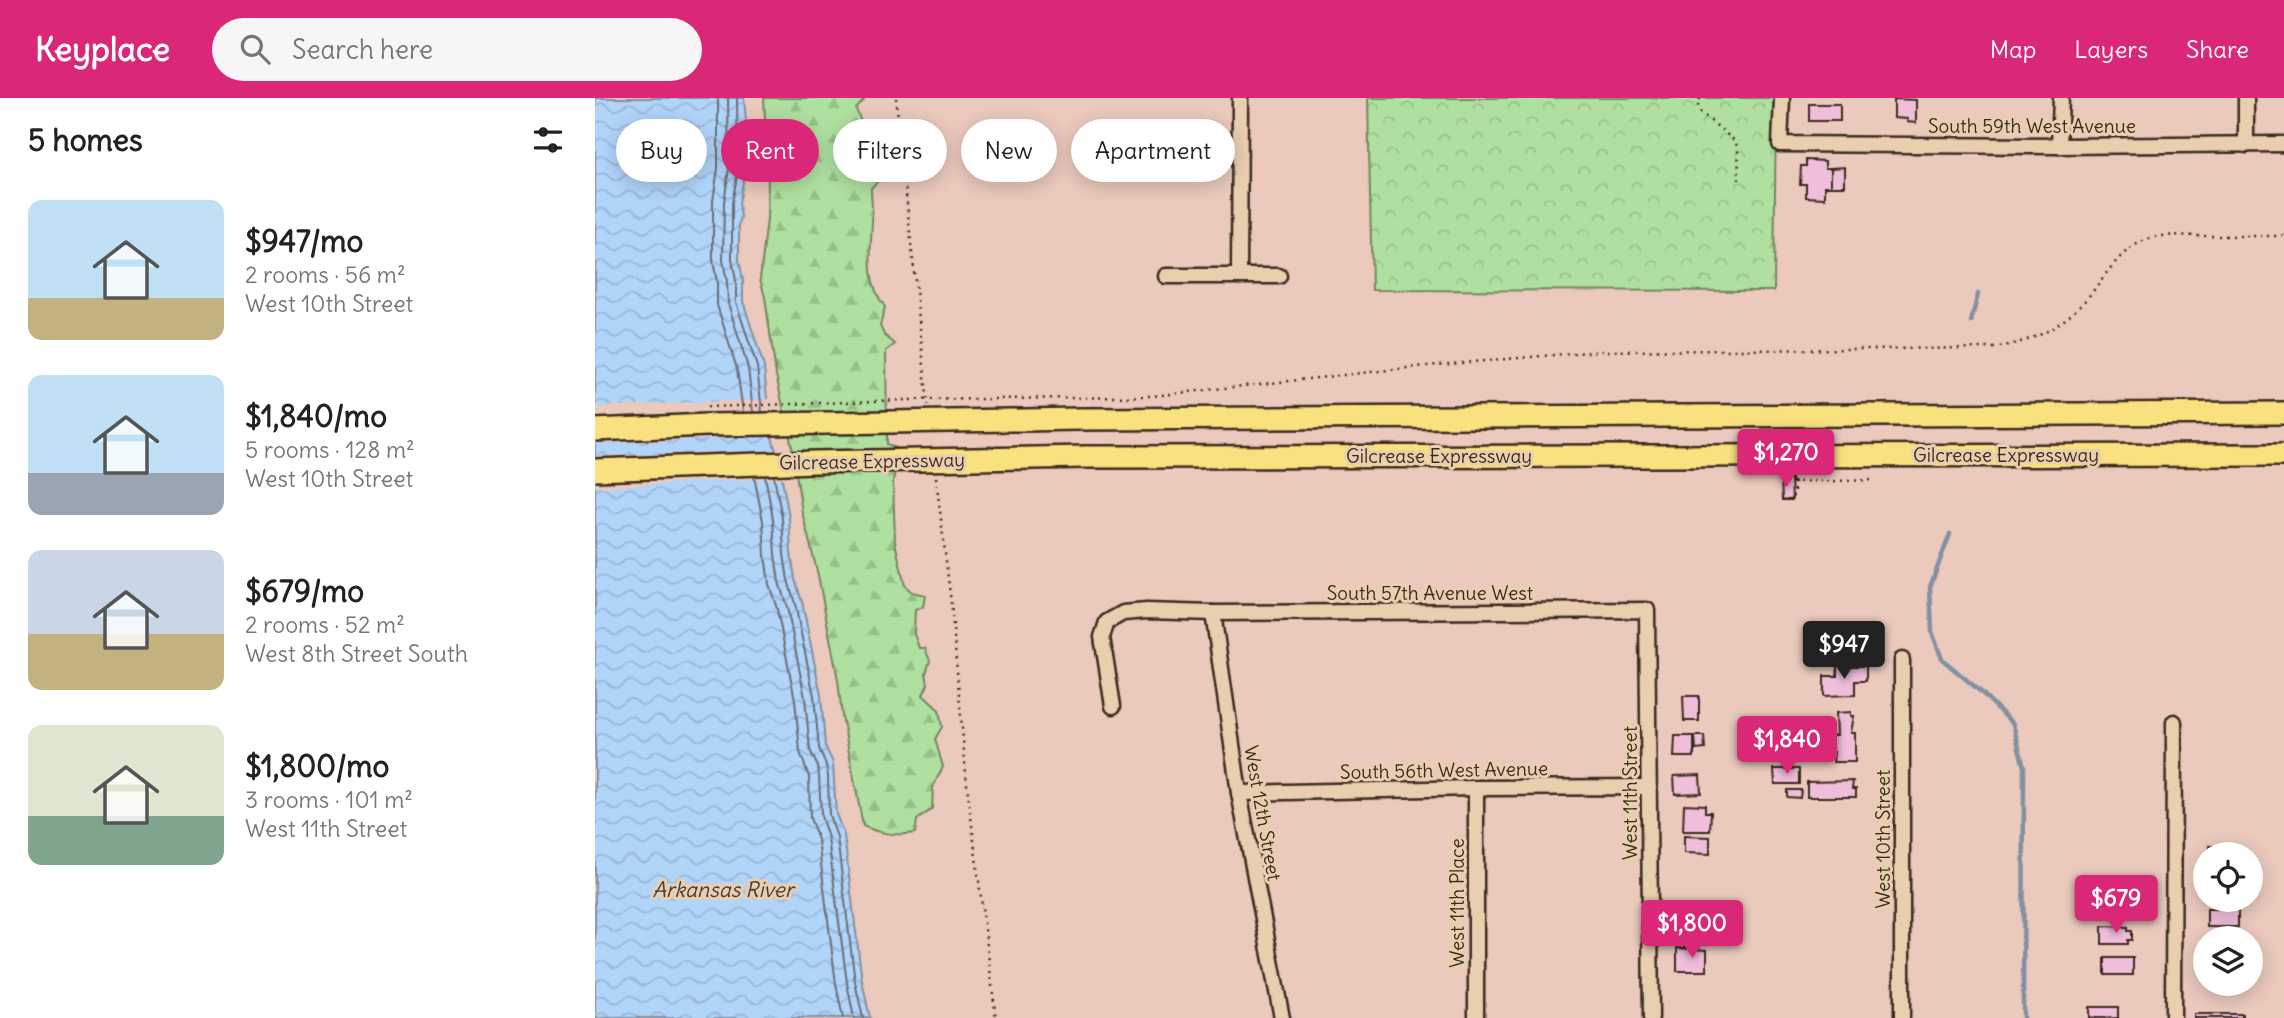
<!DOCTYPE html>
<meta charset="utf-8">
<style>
body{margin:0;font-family:Delius,sans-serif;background:#f6f6f6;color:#222;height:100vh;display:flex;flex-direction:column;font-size:26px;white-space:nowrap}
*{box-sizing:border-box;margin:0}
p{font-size:23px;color:#767676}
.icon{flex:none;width:38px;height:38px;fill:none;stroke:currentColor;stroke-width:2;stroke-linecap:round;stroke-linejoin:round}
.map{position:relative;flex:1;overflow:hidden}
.panel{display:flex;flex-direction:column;background:#fff;width:595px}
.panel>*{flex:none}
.hud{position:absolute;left:21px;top:21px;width:665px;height:63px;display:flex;gap:14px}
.fabs{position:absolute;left:1598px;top:744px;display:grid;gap:14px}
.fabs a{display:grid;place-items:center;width:70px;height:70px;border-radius:50%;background:#fff;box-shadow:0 4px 18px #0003;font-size:35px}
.price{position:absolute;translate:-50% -60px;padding:0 16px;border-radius:7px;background:#db2777;color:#fff;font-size:23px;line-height:46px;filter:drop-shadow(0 2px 4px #0008)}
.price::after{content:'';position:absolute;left:50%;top:42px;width:21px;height:16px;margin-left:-10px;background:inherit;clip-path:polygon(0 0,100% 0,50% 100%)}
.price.active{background:#222;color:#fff}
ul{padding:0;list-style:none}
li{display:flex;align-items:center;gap:21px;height:175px;padding:0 28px}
li span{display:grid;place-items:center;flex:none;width:196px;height:140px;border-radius:14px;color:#555}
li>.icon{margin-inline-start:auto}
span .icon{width:84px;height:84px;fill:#fffc;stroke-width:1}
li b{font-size:30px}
h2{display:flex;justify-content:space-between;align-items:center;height:84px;padding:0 28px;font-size:30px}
.tag{padding:0 24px;border-radius:32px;background:#fff;box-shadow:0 4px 18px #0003;font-size:24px;line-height:63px}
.tag.active{background:#db2777;color:#fff}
header{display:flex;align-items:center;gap:42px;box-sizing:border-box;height:98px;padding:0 35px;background:#db2777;color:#fff}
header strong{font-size:33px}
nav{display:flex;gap:38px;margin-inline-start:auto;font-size:24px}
.search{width:490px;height:63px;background:#f6f6f6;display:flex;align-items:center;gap:18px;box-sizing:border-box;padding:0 24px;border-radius:38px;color:#767676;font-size:26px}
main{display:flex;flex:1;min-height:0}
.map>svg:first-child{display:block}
.forest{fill:url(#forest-firs);stroke:#75855f;stroke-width:2}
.park{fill:url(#park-crowns);stroke:#75855f;stroke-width:2}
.water{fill:url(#water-waves);stroke:#8290a1;stroke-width:2}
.pier{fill:#ebc9bd}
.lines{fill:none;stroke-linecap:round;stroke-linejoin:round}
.shore{stroke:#6a6e76;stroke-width:2}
.stream{stroke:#8290a1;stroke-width:4.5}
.building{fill:#f0bdda;stroke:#3b2a1e;stroke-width:2}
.minor-casing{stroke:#3b2a1e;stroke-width:19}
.highway-casing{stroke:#3b2a1e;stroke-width:26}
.path{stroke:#3b2a1e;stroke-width:2.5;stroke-dasharray:2 5;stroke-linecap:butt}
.minor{stroke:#e9ceb0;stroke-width:14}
.highway{stroke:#fae180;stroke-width:21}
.highway-bridge-casing{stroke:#3b2a1e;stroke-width:26;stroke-linecap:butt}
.path-bridge{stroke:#3b2a1e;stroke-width:2.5;stroke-dasharray:2 5;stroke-linecap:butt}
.highway-bridge{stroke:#fae180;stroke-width:21}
.labels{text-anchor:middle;stroke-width:6;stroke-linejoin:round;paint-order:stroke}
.street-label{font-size:19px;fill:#3b2a1e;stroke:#e9ceb0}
.water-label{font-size:21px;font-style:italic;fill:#473b34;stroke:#e9ceb0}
</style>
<header>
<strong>Keyplace</strong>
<div class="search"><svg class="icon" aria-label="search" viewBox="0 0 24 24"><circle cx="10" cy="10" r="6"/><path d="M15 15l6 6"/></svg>Search here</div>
<nav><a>Map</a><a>Layers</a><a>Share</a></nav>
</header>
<main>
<section class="panel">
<h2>5 homes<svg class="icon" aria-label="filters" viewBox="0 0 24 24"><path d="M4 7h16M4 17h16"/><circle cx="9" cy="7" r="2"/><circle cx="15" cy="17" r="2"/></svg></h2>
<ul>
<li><span style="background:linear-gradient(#bfe0f5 70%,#c2b280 0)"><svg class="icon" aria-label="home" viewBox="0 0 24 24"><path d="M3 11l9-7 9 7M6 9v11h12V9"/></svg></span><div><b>$947/mo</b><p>2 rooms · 56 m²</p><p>West 10th Street</p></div></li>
<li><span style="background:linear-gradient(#bfe0f5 70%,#9aa5b1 0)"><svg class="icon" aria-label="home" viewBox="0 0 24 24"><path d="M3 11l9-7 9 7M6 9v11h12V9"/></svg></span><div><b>$1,840/mo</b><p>5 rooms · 128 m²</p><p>West 10th Street</p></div></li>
<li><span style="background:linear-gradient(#c9d6e8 60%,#c2b280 0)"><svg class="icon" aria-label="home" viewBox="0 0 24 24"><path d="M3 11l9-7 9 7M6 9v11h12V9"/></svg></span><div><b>$679/mo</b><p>2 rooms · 52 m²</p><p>West 8th Street South</p></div></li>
<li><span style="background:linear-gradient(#dfe7d0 65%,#7fa58c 0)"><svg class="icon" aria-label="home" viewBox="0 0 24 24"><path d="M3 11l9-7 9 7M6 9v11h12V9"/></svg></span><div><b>$1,800/mo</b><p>3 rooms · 101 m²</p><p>West 11th Street</p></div></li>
</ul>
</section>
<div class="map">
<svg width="1689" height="920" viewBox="0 0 1689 920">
<defs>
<pattern id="forest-firs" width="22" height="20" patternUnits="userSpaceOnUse" patternTransform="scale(1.75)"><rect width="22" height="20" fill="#afe0a0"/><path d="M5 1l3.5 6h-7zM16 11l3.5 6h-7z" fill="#97c089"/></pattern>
<pattern id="park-crowns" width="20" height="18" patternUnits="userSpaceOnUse" patternTransform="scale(1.75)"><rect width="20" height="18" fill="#afe0a0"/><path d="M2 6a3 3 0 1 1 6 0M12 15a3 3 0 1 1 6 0" fill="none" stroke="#97c089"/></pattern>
<pattern id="water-waves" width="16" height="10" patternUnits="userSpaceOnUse" patternTransform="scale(1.75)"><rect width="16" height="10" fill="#b1d4f9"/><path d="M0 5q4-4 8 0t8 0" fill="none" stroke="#99b6d5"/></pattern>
</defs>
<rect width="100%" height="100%" fill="#ebc9bd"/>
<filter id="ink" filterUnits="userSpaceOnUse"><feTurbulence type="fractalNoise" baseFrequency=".0143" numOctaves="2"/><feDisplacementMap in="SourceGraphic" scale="14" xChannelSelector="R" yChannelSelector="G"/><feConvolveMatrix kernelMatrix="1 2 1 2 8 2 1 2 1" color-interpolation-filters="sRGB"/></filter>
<g filter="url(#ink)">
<path class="forest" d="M169,0H271L261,11L265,21V40L268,41C279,32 287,34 299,39L305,54L298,82L283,83L276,90C276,101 278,112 277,123C276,153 270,183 290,209L285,228L289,237L300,246L291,253L292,346L301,350L302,363L298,383L300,444L310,488L317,494L330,497L328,509L320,512L319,536L324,550H330L335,563L331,575L333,586L328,597L344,612L347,629L340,641L348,669L338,689L337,711L322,722L320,735C300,738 286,736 268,728L247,618L243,582L223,477L207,414L197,349L181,277L170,199L165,181L172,121L173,82Z"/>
<polygon class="park" points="773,0 1181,0 1179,193 777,192"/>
<polygon class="water" points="0,0 149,0 151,23 150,74 144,105 146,119 144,126 144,161 148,182 148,203 169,269 175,332 183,360 194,419 196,455 200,481 207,504 226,597 230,648 238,665 241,716 249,737 267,883 275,920 0,920"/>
<g class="pier">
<polygon points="176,301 180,338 0,346 0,309"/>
<polygon points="183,352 187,360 189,380 0,389 0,358"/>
</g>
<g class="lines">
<g class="shore">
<polyline points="123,0 123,70 118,103 118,162 122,185 122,207 142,271 148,314"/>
<polyline points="133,0 134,71 129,104 128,162 132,184 133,205 153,270 158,314"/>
<polyline points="142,0 143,73 137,105 137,161 141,183 141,204 162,269 167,314"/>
<polyline points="159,378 168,423 170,457 174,486 182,511 200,602 205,654 214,679 215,720 223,742 241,886 248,920"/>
<polyline points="170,378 178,421 180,457 184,484 192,509 210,600 215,652 223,669 224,678 226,718 233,740 252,885 259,920"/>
<polyline points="179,378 187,420 189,456 193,482 200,506 219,598 224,650 231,667 233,678 234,717 242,739 260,884 268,920"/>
</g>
<g class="stream">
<polyline points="1376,224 1383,196"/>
<polyline points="1355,436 1335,489 1337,534 1347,561 1386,594 1418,626 1429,669 1428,920"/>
</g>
</g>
<g class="building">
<polygon points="1299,1 1321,2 1321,25 1312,24 1312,21 1299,20"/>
<rect x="1214" y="6" width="31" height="17"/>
<polygon points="1211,62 1230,63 1230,70 1236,70 1236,88 1230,88 1230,100 1211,99 1211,86 1205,86 1206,68 1211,68"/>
<polygon points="1250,69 1250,88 1236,88 1236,70"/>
<polygon points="1186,380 1196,380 1197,402 1187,402"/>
<polygon points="1242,568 1271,568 1271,583 1260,583 1260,597 1229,598 1229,578 1242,578"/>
<polygon points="1088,598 1104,598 1104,623 1089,623"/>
<polygon points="1256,614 1256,618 1259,618 1256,635 1260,635 1260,664 1238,664 1239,654 1219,654 1219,637 1242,637 1241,615"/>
<polygon points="1080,638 1099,638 1099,659 1079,659"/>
<polygon points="1100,638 1109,638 1110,651 1101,652"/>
<polygon points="1175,640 1189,640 1189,653 1175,654"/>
<polygon points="1179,671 1204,671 1204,686 1180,686"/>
<polygon points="1105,677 1106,695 1080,696 1079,678"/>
<polygon points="1258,683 1257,691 1261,691 1261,699 1212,699 1212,684"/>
<polygon points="1192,692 1206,692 1205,700 1192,699"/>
<polygon points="1089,706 1110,707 1110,714 1116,714 1115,733 1088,733"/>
<polygon points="1089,738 1115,739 1115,756 1089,755"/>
<polygon points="1615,748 1635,749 1635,756 1615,756"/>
<polygon points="1518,792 1536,792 1535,800 1546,800 1546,817 1518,817"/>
<polygon points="1643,803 1643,829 1612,829 1612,811 1626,811 1626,804"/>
<polygon points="1507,828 1533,829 1533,833 1537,833 1537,842 1533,842 1533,846 1507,846"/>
<polygon points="1104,839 1104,849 1089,849 1089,840"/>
<polygon points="1082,850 1112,852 1112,873 1082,873"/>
<rect x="1510" y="860" width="28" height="17"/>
<rect x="1494" y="909" width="29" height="11"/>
<rect x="1599" y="916" width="48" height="4"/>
</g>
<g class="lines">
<g class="minor-casing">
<g id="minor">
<polyline points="1187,0 1185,46 1464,48 1689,46"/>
<polyline points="1651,0 1651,47"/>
<polyline points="1464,48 1466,0"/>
<polyline points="571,178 684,178"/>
<polyline points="644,178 645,0"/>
<polyline points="618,515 644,695 687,920"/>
<polyline points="1307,562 1307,920"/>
<polyline points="518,608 507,539 512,524 528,515 552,513 618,515 1052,512 1056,920"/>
<polyline points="644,695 881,690 1054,689"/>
<polyline points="881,920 881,690"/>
<polyline points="1578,920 1579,624"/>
</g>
</g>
<g class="highway-casing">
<g id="highway">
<polyline points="485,321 1689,315"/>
<polyline points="491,359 1689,357"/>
</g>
</g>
<g class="path">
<polyline points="301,0 333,307"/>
<polyline points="1105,0 1103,8 1105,14 1140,43 1143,51 1144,82"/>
<path d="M483,300L557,298L831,268L1005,253L1398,250C1440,243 1465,231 1494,198C1511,177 1524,153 1550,142C1568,135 1590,138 1609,138C1635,138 1662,138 1689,138"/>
<polyline points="341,379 356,505 372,687 401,920"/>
<polyline points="1197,384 1281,382"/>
<polyline points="1197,398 1199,398 1199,384"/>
</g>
<use href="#minor" class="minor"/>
<use href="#highway" class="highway"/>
<g class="highway-bridge-casing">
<g id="highway-bridge">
<polyline points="0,332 112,327 485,321"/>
<polyline points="0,372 219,364 491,359"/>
</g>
</g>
<polyline class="path-bridge" points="112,309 311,302 483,300"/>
<use href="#highway-bridge" class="highway-bridge"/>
</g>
</g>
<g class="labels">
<g class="street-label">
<text x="1437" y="35">South 59th West Avenue</text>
<text x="1411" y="364">Gilcrease Expressway</text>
<text x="844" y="365">Gilcrease Expressway</text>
<text transform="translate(277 363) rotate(-1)" y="7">Gilcrease Expressway</text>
<text x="835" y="502">South 57th Avenue West</text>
<text transform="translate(849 672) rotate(-1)" y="7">South 56th West Avenue</text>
<text transform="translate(1035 695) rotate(-90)" y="7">West 11th Street</text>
<text transform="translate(668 715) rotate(80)" y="7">West 12th Street</text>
<text transform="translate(1288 741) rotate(-90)" y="7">West 10th Street</text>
<text transform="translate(862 805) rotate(-90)" y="7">West 11th Place</text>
</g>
<g class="water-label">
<text x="128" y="799">Arkansas River</text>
</g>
</g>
</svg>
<div class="fabs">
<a><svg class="icon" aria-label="locate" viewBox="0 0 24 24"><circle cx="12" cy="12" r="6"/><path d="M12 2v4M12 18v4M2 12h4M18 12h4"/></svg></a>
<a><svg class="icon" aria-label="layers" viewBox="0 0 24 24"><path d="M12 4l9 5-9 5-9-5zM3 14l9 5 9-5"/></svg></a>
</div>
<b class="price" style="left:1191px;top:391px">$1,270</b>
<b class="price active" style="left:1249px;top:583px">$947</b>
<b class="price" style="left:1192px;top:678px">$1,840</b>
<b class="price" style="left:1521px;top:837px">$679</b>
<b class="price" style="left:1097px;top:862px">$1,800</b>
<div class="hud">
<a class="tag">Buy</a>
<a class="tag active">Rent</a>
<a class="tag">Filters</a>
<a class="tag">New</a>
<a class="tag">Apartment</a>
</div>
</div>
</main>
